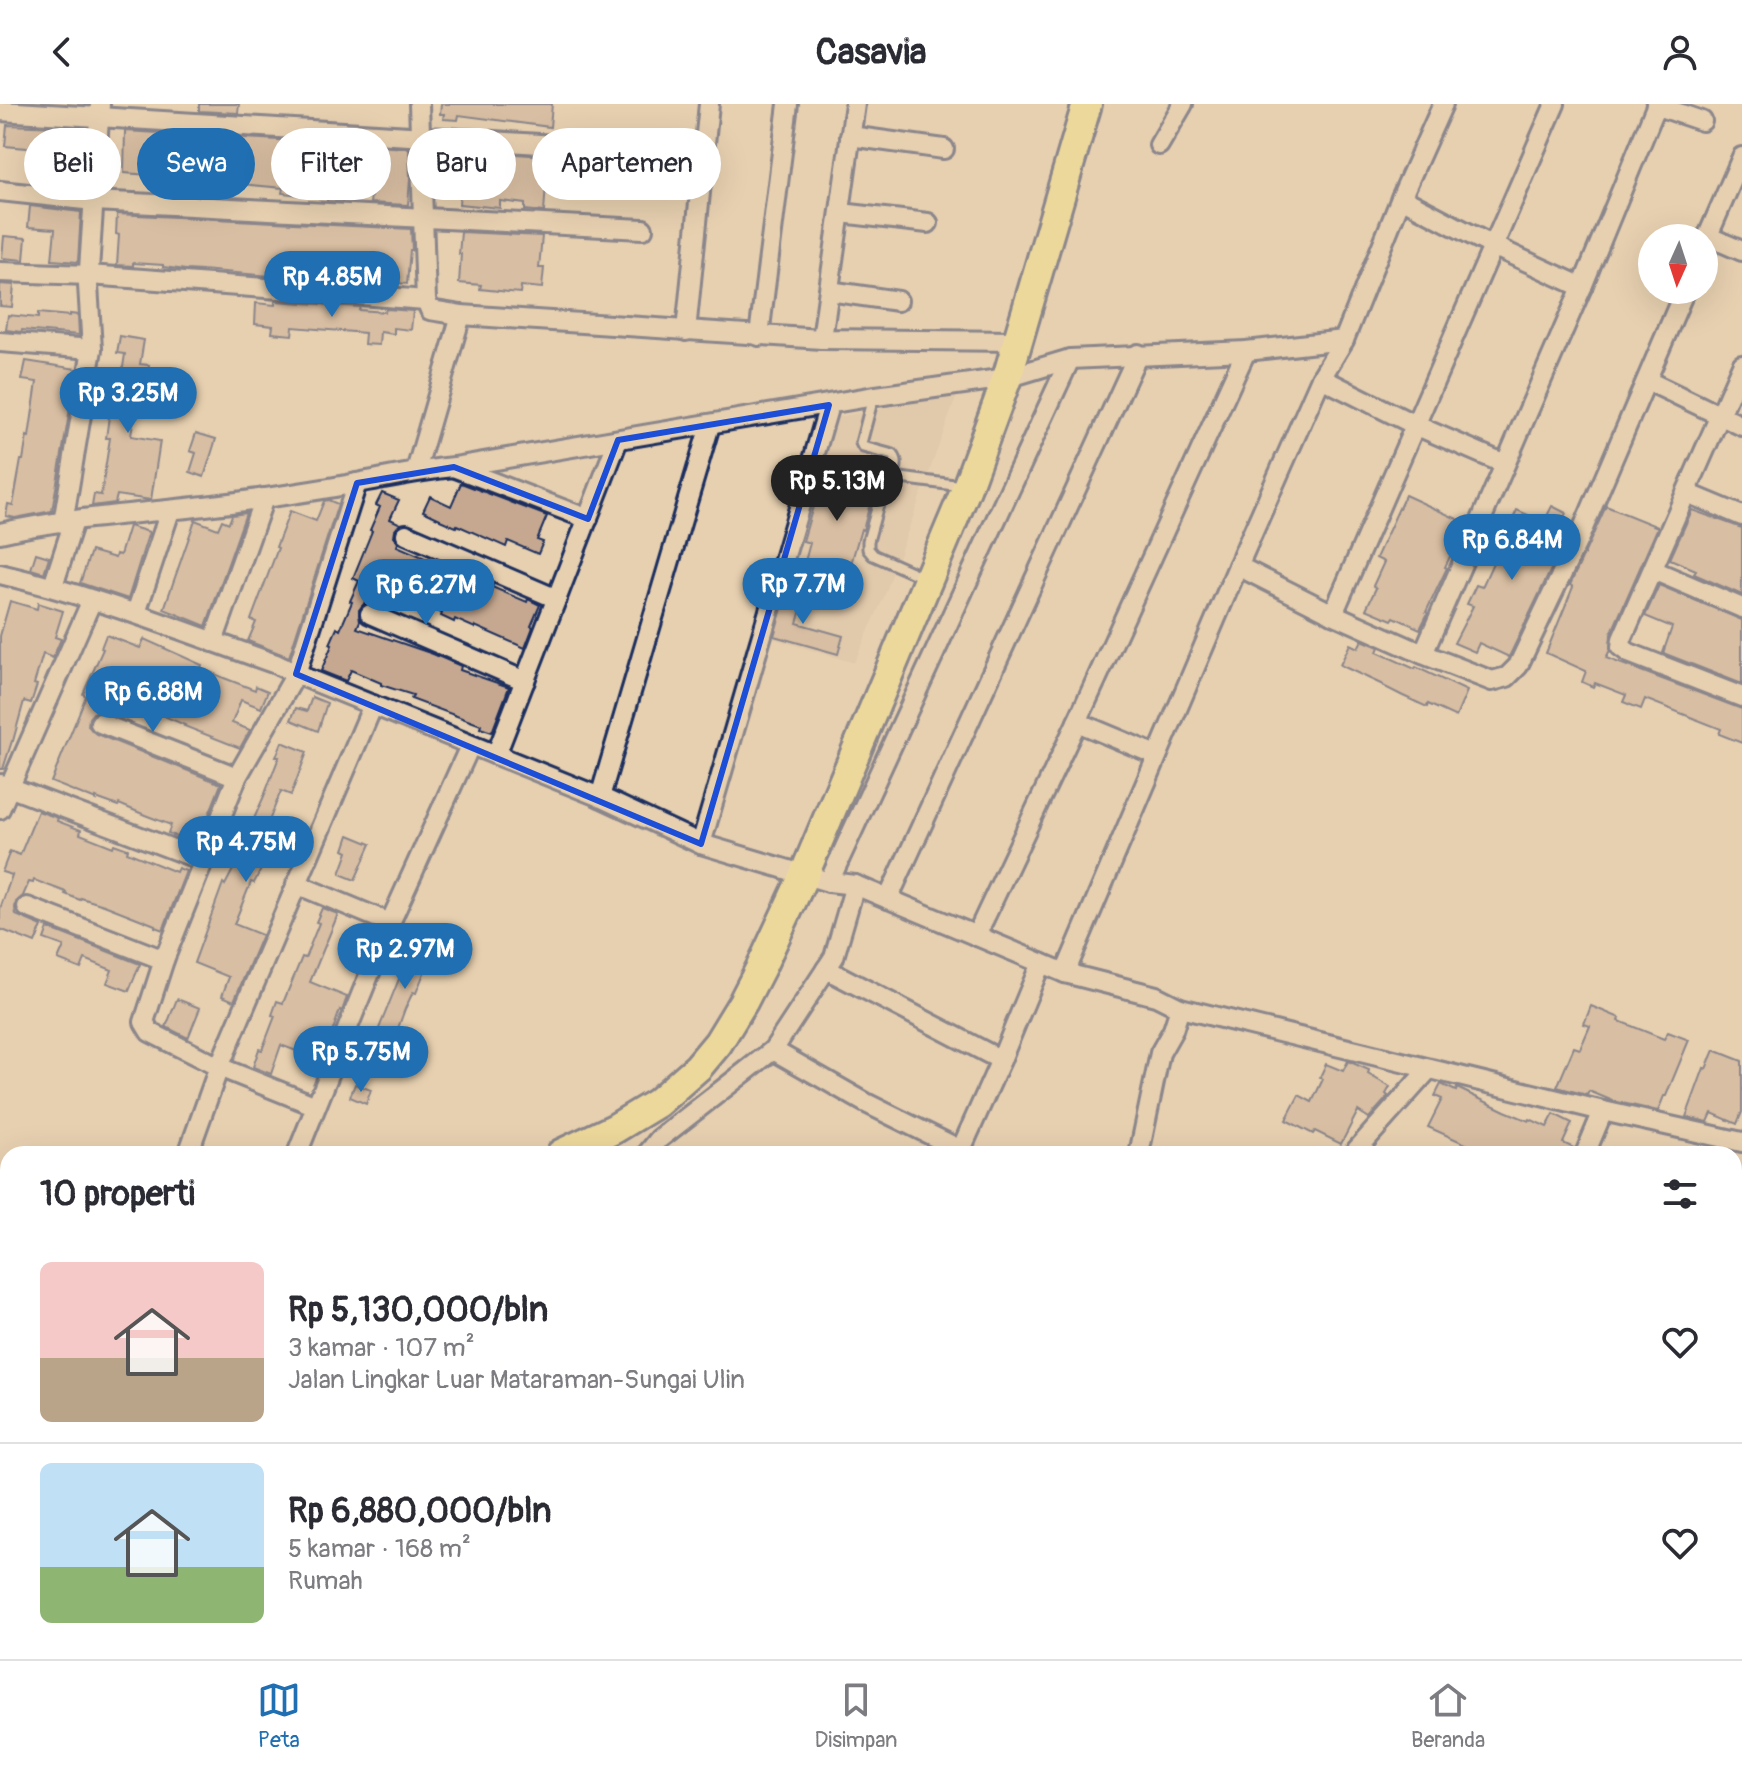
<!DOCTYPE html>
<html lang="id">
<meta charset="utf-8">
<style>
body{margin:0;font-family:Pangolin,sans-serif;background:#f7f7f7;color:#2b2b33;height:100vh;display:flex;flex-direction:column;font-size:30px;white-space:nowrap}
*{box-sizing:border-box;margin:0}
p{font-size:26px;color:#7c7c81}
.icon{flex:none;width:44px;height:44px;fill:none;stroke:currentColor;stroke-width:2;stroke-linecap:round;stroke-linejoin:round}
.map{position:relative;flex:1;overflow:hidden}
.panel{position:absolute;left:0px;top:1042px;width:1742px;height:514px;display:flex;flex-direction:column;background:#fff;border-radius:24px 24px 0 0;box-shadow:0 8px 32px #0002}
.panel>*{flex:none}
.guide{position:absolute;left:24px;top:24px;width:800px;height:72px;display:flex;gap:16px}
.needle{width:52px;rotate:183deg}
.tools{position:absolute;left:1638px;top:120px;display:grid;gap:16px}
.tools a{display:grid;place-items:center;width:80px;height:80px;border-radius:50%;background:#fff;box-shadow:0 8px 32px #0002;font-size:40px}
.price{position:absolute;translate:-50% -68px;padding:0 18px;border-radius:28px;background:#1f6fb2;color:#fff;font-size:26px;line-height:52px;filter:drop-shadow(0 2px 4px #0008)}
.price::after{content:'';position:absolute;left:50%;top:48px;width:24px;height:18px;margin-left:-12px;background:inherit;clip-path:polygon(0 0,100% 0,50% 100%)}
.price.current{background:#222;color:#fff}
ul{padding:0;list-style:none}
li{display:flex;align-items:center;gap:24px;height:200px;padding:0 40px}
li+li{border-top:2px solid #e1e1e2}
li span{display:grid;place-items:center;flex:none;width:224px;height:160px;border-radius:12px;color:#555}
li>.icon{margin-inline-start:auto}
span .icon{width:96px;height:96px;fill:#fffc;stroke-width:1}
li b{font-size:34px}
h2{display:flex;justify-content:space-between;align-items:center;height:96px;padding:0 40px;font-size:34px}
.chip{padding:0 28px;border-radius:36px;background:#fff;box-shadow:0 8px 32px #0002;font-size:28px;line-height:72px}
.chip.current{background:#1f6fb2;color:#fff}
header{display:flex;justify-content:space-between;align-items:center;height:104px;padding:0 40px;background:#fff;font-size:36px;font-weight:700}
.tab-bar{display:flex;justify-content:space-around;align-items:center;height:112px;border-top:2px solid #e1e1e2;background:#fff;font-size:22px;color:#7c7c81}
.tab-bar a{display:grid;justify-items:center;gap:4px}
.tab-bar .current{color:#1f6fb2}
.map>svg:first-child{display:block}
.built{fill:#d9c1a5}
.green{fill:#a6eebb;stroke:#608e8c;stroke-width:2}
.building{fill:#c6a890;stroke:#1b2f5e;stroke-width:2}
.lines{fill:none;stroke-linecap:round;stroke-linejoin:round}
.service-casing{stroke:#1b2f5e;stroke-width:15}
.minor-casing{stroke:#1b2f5e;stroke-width:24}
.tertiary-casing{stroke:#1b2f5e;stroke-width:28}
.primary-casing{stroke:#1b2f5e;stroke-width:34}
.service{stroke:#e7d0b0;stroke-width:9}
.minor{stroke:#e7d0b0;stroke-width:18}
.tertiary{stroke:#e7d0b0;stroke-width:22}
.primary{stroke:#f4e382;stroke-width:28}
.marked{fill:none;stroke:#1d4ed8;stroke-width:6;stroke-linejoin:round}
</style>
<header><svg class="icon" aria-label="back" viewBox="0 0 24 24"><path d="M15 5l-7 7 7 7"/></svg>Casavia<svg class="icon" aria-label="person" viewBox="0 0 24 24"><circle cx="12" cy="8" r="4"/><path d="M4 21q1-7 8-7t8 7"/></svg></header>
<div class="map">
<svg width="1742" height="1555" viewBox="0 0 1742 1555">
<rect width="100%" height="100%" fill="#e7d0b0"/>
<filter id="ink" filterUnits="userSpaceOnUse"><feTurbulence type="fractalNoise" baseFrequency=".0125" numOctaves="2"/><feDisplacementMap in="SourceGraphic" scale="16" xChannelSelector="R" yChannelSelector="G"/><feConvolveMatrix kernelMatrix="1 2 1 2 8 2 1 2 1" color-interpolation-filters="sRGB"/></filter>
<g filter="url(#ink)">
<polygon class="built" points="957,291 884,493 854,559 764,532 837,313"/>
<g class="green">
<polygon points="239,1548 624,1548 618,1555 248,1555"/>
<polygon points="804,1548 933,1548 928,1555 799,1555"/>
<polygon points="977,1548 1183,1548 1178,1555 984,1555"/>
<polygon points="1206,1548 1375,1548 1371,1555 1201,1555"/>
</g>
<g class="building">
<polygon points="199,0 239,0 238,9 199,7"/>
<polygon points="441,0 552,0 550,23 459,11 458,16 443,15 444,10 440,10"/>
<polygon points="7,21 86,24 83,73 36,72 38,45 5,42"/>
<polygon points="125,27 345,40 375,44 375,42 409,44 410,75 408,101 370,99 371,92 344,89 342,98 327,97 327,94 282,89 283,84 229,79 228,83 149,75 149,71 124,69"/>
<polygon points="448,46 548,52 544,108 525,106 525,100 500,97 500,104 459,100 460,88 446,87"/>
<polygon points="30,102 81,108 78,158 52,156 55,125 28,123"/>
<polygon points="117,110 411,125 412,146 410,146 407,180 387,178 387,175 360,172 360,175 339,174 339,178 321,176 322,174 293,171 293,174 202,166 202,167 186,166 163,163 163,161 133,159 133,162 117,161 119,131 116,130"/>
<polygon points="461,128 542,132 539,164 544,164 542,184 521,182 520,189 480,185 481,181 459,179 461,150 459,150"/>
<polygon points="4,132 26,134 24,156 2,154"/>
<polygon points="0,180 14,181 12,203 0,202"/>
<polygon points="275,197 360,203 359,206 385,208 386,205 413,207 411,226 394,224 394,230 380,228 379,241 364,240 365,229 293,223 292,231 272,229 273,222 255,220 256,199 275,201"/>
<polygon points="38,209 70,212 70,210 78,211 79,231 22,226 21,228 6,226 8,211 38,214"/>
<polygon points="120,232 144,236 140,260 149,261 147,277 139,276 131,332 160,337 151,396 117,391 115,399 92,402 94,390 101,391 110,334 106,334 109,312 115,282 120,283 125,250 117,249"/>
<polygon points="26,257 77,265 52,407 15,414 6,412 8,400 13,401 21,356 23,356 27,332 29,333 37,278 22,276"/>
<polygon points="196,329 216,335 204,373 190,368 196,349 190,347"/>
<polygon points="848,357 861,361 859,368 877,373 863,426 861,425 851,460 855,461 851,476 844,474 841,483 801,472 810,439 803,437 826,358 845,364"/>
<polygon points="461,379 547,412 537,436 543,438 538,450 508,437 506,443 457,421 456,423 440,416 440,415 423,407 430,392 451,402"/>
<polygon points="382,389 399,396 390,415 401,420 395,426 394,432 398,439 397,442 478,477 479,474 493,481 492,483 527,498 528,495 540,501 531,522 533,523 525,544 475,522 475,524 455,515 454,518 441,512 442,509 377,483 377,485 372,482 364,500 359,506 360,517 357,524 433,550 461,562 460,566 509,583 492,628 480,624 481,621 411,595 413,591 381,581 381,579 351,566 346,577 321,567 332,541 330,540 337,524 340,526 352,498 350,497 359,477 353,474 372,427 370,426 380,403 376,401"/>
<polygon points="1405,391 1466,419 1445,463 1447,464 1426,508 1428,509 1420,525 1394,513 1392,516 1366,505 1376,484 1373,482 1384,458 1376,454"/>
<polygon points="328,396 338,400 289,553 248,537 256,518 251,516 278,444 276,443 290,407 316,417 324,397"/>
<polygon points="1552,402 1566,409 1555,432 1562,436 1553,456 1555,457 1509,553 1479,539 1475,548 1454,539 1473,502 1467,500 1476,481 1482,483 1496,452 1482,446 1490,428 1504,434 1517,406 1544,418"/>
<polygon points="1606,402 1658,423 1611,530 1610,546 1606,554 1742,605 1742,639 1719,630 1721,625 1645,595 1641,605 1623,598 1626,591 1595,579 1593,583 1582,578 1586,567 1546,549 1573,483 1570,481"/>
<polygon points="1692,406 1742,424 1742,491 1694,470 1696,466 1670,455"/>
<polygon points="246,409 206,522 164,505 195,416 218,425 222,416 229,419 232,411"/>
<polygon points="129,422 149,428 128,495 80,479 91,447 115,454 116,450 120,451"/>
<polygon points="36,449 49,453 44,469 31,465"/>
<polygon points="1659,481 1742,516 1742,580 1663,549 1672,523 1645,512"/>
<polygon points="788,484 806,489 797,519 843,532 838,550 774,532"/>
<polygon points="10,497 37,505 38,499 63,507 55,533 61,535 58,542 53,554 43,550 34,580 37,581 31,599 24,597 13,637 12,637 3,665 0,665 0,532"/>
<polygon points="106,531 140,544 144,535 202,561 201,564 224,574 255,586 256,582 268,587 261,604 241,596 232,619 250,626 240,644 184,622 185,621 166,613 167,612 108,589 99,607 93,609 89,614 88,622 96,630 221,680 198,738 186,734 185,736 168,729 171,721 145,711 119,700 118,702 96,694 96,696 51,678 86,592 83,590 103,545 101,544"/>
<polygon points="1362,536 1379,543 1377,548 1415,565 1416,563 1467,587 1456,613 1428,600 1427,603 1403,592 1383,582 1383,581 1340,561 1350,540 1358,544"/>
<polygon points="312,593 327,599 318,627 291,616 296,604 307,607"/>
<polygon points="282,638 307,648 291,691 281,687 267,722 271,724 261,751 267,754 254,779 251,778 234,820 262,831 234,897 222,892 229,873 194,859 223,779 225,781 249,735 242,733 249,715 253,717 264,692 279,653 276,653"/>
<polygon points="38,707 58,714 57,717 81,726 80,730 113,743 114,740 128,745 127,748 176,768 178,764 186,767 163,826 155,823 155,821 104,801 81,794 80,796 65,790 66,788 34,776 33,779 29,778 23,792 16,798 15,804 16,811 42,822 35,839 0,825 0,805 12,771 2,768 10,747 20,751"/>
<polygon points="349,731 371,740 355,776 340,770 348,748 344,746"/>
<polygon points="322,804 338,810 310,878 347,893 342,907 340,906 322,957 281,941 271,970 253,963 259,945 262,946 275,912 272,911 277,897 283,899 302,853 305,854 319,819 316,818"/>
<polygon points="48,824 140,860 129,887 107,879 112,866 85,855 81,865 58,856 64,842 44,835"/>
<polygon points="415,838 434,844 416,889 413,888 405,905 393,938 376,932 403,865 406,865"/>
<polygon points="177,895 200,904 188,934 166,923"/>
<polygon points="1591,902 1620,914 1619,917 1664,935 1668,928 1689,936 1666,992 1664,992 1658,1007 1613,997 1589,987 1587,991 1557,983 1574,943 1580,945 1590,922 1584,920"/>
<polygon points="1714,946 1742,957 1742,1008 1737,1020 1712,1009 1708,1018 1686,1013 1704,964 1706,965"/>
<polygon points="1348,957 1369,966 1368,970 1390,983 1386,990 1388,992 1386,995 1369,1014 1358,1007 1341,1040 1315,1027 1313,1030 1286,1016 1299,991 1312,998 1323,975 1320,973 1326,960 1343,967"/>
<polygon points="355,980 371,986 366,1000 350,993"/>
<polygon points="1441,980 1456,987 1457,984 1505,1007 1529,1017 1530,1015 1547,1023 1554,1010 1572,1019 1563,1039 1574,1044 1573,1050 1488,1050 1428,1023 1442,995 1435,992"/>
</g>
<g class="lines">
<g class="service-casing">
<g id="service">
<path d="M869,293L871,301L861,339L863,343L893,351C899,358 895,365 893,373"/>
<polyline points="925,474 873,451 868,445 868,437 884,379 893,373 962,382"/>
</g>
</g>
<g class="minor-casing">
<g id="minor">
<polyline points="419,0 426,196 430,206 461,211 822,235 1018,237"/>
<polyline points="1658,2 1702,17"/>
<polyline points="0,7 656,47"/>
<polyline points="850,32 944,45"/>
<polyline points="1159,41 1183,0"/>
<polyline points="0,87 94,97 643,125"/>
<polyline points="1401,94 1493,142 1582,183"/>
<polyline points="841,109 928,119"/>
<polyline points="1707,132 1742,147"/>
<polyline points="1704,141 1742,53"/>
<polyline points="0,168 89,171 426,196"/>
<polyline points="829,187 898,197"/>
<polyline points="686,227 709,0"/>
<polyline points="759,232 788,0"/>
<polyline points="822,235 855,0"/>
<polyline points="0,238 92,245"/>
<polyline points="1742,261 1622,535 1621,543 1629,549 1742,593"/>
<polyline points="1321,274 1415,321 1505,360"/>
<polyline points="1648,277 1742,322"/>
<polyline points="456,364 588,415"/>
<polyline points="416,367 461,211"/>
<polyline points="1687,389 1742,412"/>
<polyline points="63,419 92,245 88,181 100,0"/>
<path d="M0,429C75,412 154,409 230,399C273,393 315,387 357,379C390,373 421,366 454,363L869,293L1007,274L1070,255L1246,247L1344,236"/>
<polyline points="406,430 557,495"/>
<polyline points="1238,462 1333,510 1423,550 1492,577 1507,573 1518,562 1578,436 1685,186"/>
<polyline points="1653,466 1742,504"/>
<path d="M0,470C95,492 185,528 276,560L296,570L600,693L701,740L829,778L855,781L1065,869L1156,892L1180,904L1173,926L1160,949L1139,1050"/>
<polyline points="53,482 74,417"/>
<polyline points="136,509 170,407"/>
<polyline points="370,510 525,577"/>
<polyline points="1333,510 1555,0"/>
<polyline points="213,538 264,394"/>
<polyline points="1423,550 1582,183 1657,0"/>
<polyline points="1077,618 1156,651"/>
<polyline points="100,619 237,673"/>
<polyline points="496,651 618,336"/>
<polyline points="1,680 204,757"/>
<polyline points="600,693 710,321"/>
<polyline points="0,705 92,496"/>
<polyline points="701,740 829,301"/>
<polyline points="829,778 1070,255"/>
<polyline points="296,780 390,819"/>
<polyline points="888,795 1138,250"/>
<polyline points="27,803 164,856"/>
<polyline points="976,832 1077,618 1246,247"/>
<polyline points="826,865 1001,956"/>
<polyline points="1065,869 1238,462 1321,274 1344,236 1401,94 1443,0"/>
<polyline points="1180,904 1603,1007 1742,1038"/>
<polyline points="773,946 866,999 961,1046"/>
<polyline points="316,1002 219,963 150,928 144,918 164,856 237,673 296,570 357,379"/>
<polyline points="188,1050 219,963 373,601"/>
<polyline points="297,1050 390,819 470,642"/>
<polyline points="647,1050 659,1035 773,946 834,853 855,781"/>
<polyline points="959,1050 1001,956 1041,859"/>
<polyline points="1353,1050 1429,965"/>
<polyline points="1585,1050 1603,1007"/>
<polyline points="1734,1527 1742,1531"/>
<polyline points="968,1548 975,1555"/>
<polyline points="1297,1548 1308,1555"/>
<polyline points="1493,1548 1508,1555"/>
<polyline points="1652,1548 1668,1555"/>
<polyline points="92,1555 98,1548"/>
<polyline points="294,1555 299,1548"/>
<polyline points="507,1555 512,1548"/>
<polyline points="1192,1555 1197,1548"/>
<polyline points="1612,1555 1616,1548"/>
</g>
</g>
<g class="tertiary-casing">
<g id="tertiary">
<polyline points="0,1355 8,1368"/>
<polyline points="204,1548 213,1555"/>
</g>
</g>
<g class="primary-casing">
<g id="primary">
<polyline points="561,1050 614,1025 657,999 698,963 718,939 743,898 761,863 804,771 967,383 1007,274 1087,0"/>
<polyline points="0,1282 8,1279"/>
</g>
</g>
<use href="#service" class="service"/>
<use href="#minor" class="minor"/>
<use href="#tertiary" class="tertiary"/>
<use href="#primary" class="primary"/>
</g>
</g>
<path d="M0 0H1742V1555H0ZM829,301L701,740L296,570L357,379L454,363L588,415L618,336Z" fill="#e7d0b0" fill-opacity=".55" fill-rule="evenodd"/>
<path class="marked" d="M829,301L701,740L296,570L357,379L454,363L588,415L618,336Z"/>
</svg>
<div class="tools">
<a><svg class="needle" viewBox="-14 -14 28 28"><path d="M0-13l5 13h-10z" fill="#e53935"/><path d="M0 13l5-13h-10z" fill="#7c7c81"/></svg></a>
</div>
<b class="price" style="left:332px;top:215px">Rp 4.85M</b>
<b class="price" style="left:128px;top:331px">Rp 3.25M</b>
<b class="price current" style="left:837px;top:419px">Rp 5.13M</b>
<b class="price" style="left:1512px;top:478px">Rp 6.84M</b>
<b class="price" style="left:803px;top:522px">Rp 7.7M</b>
<b class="price" style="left:426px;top:523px">Rp 6.27M</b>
<b class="price" style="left:153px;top:630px">Rp 6.88M</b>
<b class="price" style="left:246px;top:780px">Rp 4.75M</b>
<b class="price" style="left:405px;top:887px">Rp 2.97M</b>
<b class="price" style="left:361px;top:990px">Rp 5.75M</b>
<div class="guide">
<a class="chip">Beli</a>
<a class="chip current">Sewa</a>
<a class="chip">Filter</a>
<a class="chip">Baru</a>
<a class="chip">Apartemen</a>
</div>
<section class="panel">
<h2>10 properti<svg class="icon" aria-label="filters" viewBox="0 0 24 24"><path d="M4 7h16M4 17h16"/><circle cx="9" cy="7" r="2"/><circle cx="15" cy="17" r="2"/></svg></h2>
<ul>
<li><span style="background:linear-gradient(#f6c9c9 60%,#b9a48a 0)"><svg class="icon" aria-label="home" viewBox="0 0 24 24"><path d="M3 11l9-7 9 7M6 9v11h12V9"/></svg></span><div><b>Rp 5,130,000/bln</b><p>3 kamar · 107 m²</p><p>Jalan Lingkar Luar Mataraman-Sungai Ulin</p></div><svg class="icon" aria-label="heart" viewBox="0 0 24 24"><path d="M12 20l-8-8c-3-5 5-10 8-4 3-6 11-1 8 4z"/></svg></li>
<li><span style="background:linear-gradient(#bfe0f5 65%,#8fb573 0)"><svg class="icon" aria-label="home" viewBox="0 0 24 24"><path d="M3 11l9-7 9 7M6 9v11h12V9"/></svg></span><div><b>Rp 6,880,000/bln</b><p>5 kamar · 168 m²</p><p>Rumah</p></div><svg class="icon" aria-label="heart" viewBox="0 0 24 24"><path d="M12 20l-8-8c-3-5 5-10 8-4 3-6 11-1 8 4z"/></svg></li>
</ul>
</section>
</div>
<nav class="tab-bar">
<a class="current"><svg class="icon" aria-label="map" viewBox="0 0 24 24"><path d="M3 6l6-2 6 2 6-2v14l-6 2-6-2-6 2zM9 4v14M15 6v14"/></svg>Peta</a>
<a><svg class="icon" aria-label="saved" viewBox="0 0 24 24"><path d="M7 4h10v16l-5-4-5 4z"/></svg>Disimpan</a>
<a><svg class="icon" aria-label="home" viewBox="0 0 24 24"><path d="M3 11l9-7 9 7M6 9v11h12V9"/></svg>Beranda</a>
</nav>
